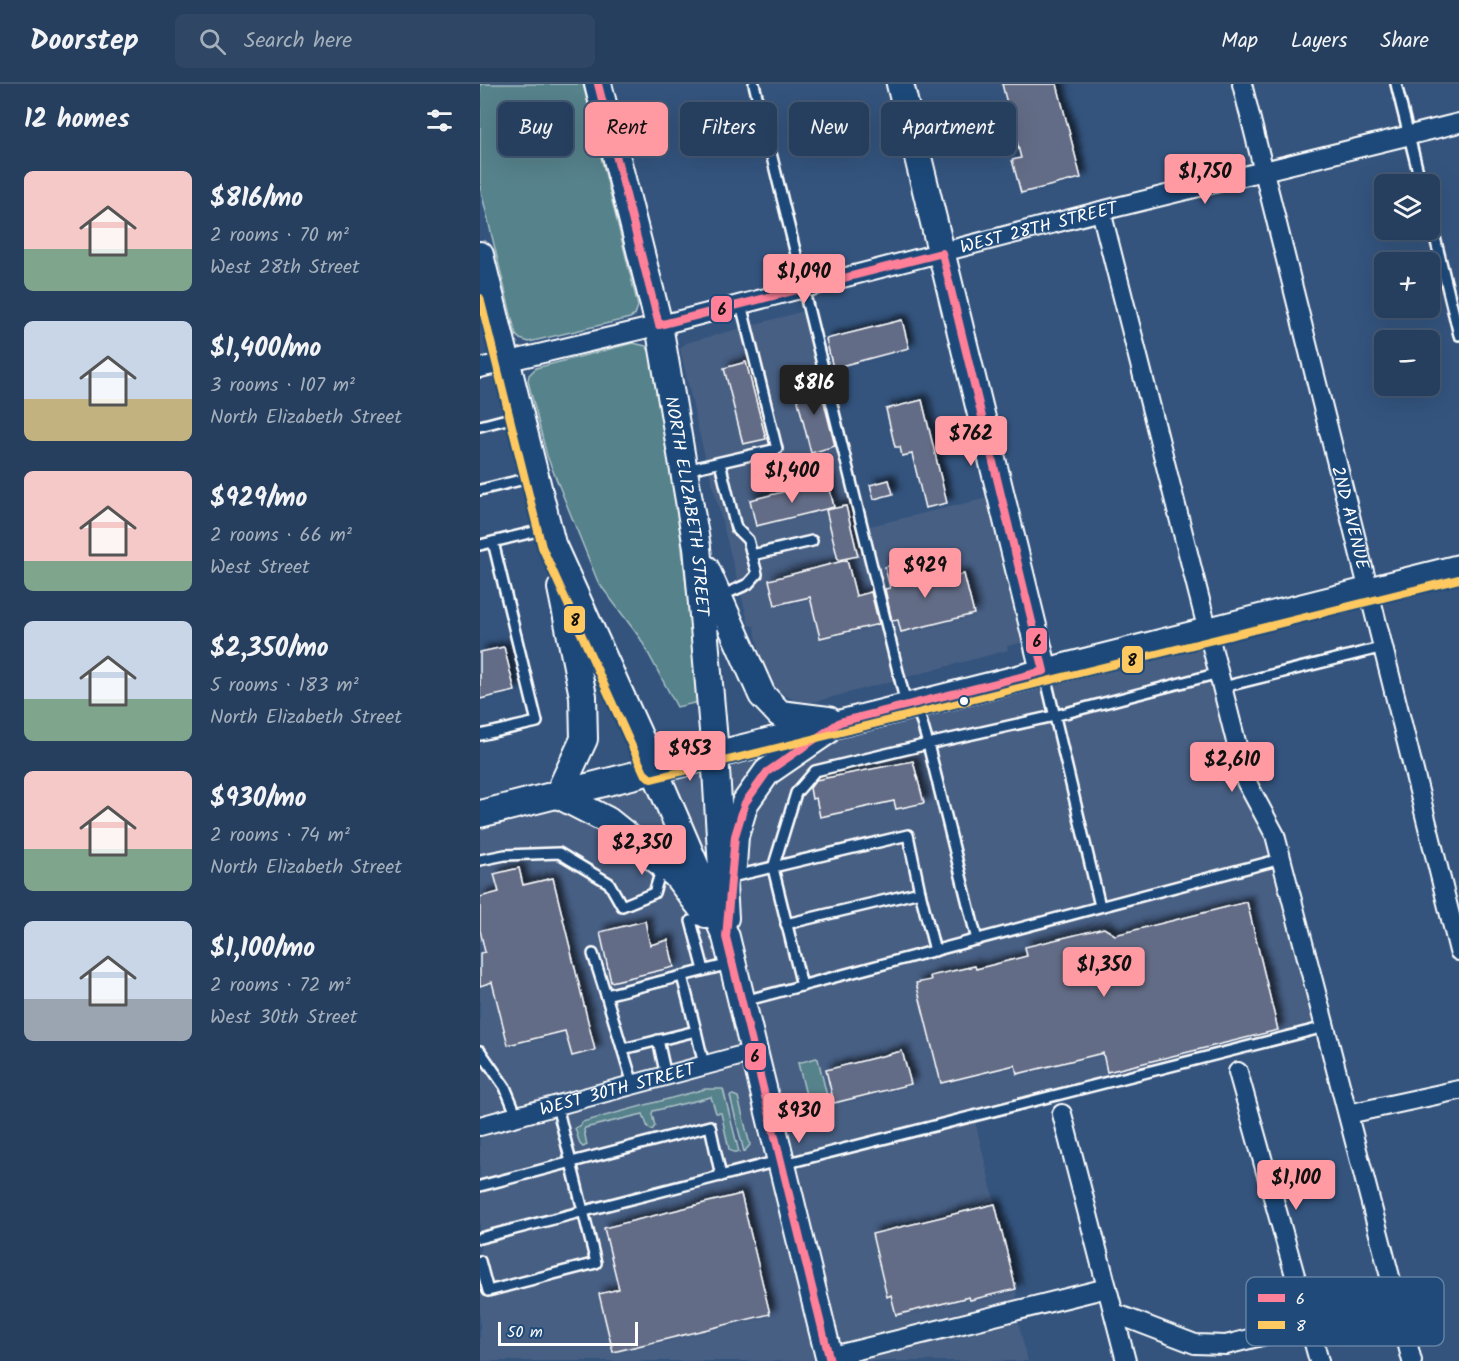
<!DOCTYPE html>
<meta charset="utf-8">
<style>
body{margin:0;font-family:Kalam,sans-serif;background:#2f4664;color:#f1f3f6;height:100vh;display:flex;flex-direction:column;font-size:22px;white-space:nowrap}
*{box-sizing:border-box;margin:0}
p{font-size:20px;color:#a4afbc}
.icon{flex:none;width:33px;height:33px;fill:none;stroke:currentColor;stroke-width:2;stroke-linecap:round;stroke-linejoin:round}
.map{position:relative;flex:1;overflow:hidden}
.details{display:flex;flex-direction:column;background:#273f5e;width:480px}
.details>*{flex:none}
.top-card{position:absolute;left:18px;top:18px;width:570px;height:54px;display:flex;gap:12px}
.fabs{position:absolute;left:894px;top:90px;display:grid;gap:12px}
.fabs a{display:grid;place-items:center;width:66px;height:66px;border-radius:9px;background:#273f5e;box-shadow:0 6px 24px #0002,0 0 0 2px #435873;font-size:30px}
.scale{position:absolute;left:18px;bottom:15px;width:140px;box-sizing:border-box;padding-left:6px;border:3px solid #fff;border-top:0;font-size:16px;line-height:21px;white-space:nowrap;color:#fff;-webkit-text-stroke:4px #1f4a7a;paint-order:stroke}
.price{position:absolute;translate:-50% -51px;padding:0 14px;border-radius:6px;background:#ff9aa2;color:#111;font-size:20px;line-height:39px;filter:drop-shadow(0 2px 3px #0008)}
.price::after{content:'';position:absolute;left:50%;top:36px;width:18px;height:14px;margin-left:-9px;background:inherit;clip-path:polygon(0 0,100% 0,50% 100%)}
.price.selected{background:#222;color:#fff}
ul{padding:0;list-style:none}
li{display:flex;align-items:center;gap:18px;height:150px;padding:0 24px}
li span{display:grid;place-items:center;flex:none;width:168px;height:120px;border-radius:9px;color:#555}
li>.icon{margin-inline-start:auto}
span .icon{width:72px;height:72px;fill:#fffc;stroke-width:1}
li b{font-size:26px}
h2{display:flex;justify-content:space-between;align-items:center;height:72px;padding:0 24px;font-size:26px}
.pill{padding:0 21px;border-radius:9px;background:#273f5e;box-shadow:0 6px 24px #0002,0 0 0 2px #435873;font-size:21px;line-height:54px}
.pill.selected{background:#ff9aa2;color:#111}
header{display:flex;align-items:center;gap:36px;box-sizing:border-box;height:84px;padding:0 30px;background:#273f5e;border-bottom:2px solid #435873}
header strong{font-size:28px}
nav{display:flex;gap:33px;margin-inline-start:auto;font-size:21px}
.search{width:420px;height:54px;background:#2f4664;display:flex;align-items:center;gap:15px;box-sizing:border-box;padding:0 21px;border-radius:9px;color:#a4afbc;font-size:22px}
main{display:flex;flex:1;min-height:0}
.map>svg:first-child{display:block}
.built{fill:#465e83}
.green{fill:#56828b;stroke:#aac0c5;stroke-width:1.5}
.building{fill:#646c86;stroke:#fff;stroke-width:1.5;filter:url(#shadow)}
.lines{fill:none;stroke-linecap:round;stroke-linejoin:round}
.lane-casing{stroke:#fff;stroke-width:14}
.street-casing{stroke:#fff;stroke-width:22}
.secondary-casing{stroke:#fff;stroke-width:30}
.lane{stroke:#1f4a7a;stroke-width:9}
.street{stroke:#1f4a7a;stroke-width:18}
.secondary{stroke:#1f4a7a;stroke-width:26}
.bus-1-casing{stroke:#1f4a7a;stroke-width:12}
.bus-2-casing{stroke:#1f4a7a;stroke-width:12}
.bus-1{stroke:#ff8098;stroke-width:8}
.bus-2{stroke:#fdc960;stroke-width:8}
.bus-dot{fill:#fff;stroke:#1f4a7a;stroke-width:2}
.labels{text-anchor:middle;stroke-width:5;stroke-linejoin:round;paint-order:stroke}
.street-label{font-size:18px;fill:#fff;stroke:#1f4a7a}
.key{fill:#1f4a7a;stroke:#6280a2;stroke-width:1.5}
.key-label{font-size:16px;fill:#fff}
.line-badge{stroke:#1f4a7a;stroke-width:2}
.pale-badge-label{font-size:16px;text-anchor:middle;font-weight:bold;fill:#111}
</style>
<header>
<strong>Doorstep</strong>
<div class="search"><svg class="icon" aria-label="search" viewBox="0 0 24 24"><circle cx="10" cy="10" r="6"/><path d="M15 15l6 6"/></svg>Search here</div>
<nav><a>Map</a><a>Layers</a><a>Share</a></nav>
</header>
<main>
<section class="details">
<h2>12 homes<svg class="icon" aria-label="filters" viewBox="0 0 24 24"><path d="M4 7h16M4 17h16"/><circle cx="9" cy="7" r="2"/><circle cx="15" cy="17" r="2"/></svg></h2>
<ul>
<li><span style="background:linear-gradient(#f6c9c9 65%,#7fa58c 0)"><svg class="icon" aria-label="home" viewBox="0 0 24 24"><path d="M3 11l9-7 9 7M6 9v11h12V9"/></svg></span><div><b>$816/mo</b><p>2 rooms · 70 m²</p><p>West 28th Street</p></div></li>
<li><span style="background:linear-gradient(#c9d6e8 65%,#c2b280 0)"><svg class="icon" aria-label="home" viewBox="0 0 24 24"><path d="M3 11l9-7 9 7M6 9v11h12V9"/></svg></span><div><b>$1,400/mo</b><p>3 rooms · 107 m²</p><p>North Elizabeth Street</p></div></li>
<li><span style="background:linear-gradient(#f6c9c9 75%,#7fa58c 0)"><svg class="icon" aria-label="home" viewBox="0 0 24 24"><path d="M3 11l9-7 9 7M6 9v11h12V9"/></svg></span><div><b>$929/mo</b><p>2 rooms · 66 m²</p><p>West Street</p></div></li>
<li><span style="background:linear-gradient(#c9d6e8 65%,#7fa58c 0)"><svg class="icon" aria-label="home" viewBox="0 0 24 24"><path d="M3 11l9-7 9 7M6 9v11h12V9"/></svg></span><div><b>$2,350/mo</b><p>5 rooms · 183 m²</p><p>North Elizabeth Street</p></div></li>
<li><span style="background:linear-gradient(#f6c9c9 65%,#7fa58c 0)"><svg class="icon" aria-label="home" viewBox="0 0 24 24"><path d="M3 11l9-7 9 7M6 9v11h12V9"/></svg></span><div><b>$930/mo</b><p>2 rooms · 74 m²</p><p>North Elizabeth Street</p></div></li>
<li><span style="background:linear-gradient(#c9d6e8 65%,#9aa5b1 0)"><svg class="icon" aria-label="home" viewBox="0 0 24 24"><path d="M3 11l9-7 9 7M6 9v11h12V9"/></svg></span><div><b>$1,100/mo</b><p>2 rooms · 72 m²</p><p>West 30th Street</p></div></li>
</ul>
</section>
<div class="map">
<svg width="979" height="1277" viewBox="0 0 979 1277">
<defs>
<filter id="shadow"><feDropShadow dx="5.5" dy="-5.5" stdDeviation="3" flood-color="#0009"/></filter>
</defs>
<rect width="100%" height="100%" fill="#34547e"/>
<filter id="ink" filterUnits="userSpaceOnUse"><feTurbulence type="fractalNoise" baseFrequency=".0167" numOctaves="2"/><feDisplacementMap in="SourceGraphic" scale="12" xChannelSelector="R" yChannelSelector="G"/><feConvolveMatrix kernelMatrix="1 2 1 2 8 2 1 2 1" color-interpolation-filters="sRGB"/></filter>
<g filter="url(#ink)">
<g class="built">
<polygon points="335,224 390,442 507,414 544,558 527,562 528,566 334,618 324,619 314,616 297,606 290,597 283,583 274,542 269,541 218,345 200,264 206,259"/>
<polygon points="729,546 766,697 795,751 847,949 495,1037 536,1205 539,1242 548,1277 0,1277 0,730"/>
</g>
<g class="green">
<polygon points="0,0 103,0 158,222 155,231 150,234 49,258 40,255 36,251 0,103"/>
<polygon points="153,259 166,262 170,268 190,358 219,618 197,623 160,554 118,498 67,372 48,297 49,291 56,284"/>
<polygon points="336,974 338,975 350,1024 348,1027 331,1031 318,979"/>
<polygon points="225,1005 243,1005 259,1068 253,1068 249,1065 241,1029 236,1029 231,1013 173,1027 172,1030 175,1042 172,1046 168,1044 163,1030 105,1044 104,1046 107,1061 103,1063 100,1060 95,1044 101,1041 102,1038"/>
<polygon points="253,1011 258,1013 270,1061 264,1068 250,1012"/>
</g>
<g class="building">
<polygon points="522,0 577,0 601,94 541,109 532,76 541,74"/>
<polygon points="422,236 429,264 353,284 346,255"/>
<polygon points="266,278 286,355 263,360 244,284"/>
<polygon points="338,295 355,362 331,369 314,301"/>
<polygon points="442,316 467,419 445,424 432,370 422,372 420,363 415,363 406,325"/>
<polygon points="409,396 413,410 394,415 390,401"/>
<polygon points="348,397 354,423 276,442 270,416"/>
<polygon points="366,422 378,472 358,476 346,426"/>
<polygon points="367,476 376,512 391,508 399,540 340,554 330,513 295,521 289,496"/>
<polygon points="430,476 436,502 484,490 494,530 421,548 418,536 412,537 405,505 410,504 405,483"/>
<polygon points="24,563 35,607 0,615 0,568"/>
<polygon points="433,677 444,719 416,725 414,717 340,733 336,714 332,715 330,704 336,696"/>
<polygon points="39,784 43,801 73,794 115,966 92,972 85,947 28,961 12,898 0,902 0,869 5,868 0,846 0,813 19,808 14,790"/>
<polygon points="767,818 798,946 627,988 623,969 537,990 535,981 461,999 436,899 451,896 450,892 495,882 496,885 547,872 545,863 624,844 635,851"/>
<polygon points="165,837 170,861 188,856 194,883 131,898 120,848"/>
<polygon points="422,967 431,1000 354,1019 346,986"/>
<polygon points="261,1110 290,1230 133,1268 119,1210 139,1205 124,1144"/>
<polygon points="515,1120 536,1205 490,1216 489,1213 416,1231 411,1211 407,1213 392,1150"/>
</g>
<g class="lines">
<g class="lane-casing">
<g id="lane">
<polyline points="274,0 324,203"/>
<polyline points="916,0 941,100"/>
<polyline points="950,133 979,251"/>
<polyline points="323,203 426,620"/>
<polyline points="0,342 38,332"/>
<polyline points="240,379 256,444 268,456 277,490 268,500 241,512"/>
<polyline points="206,386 297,365 261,220"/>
<polyline points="0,406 53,393"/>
<polyline points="0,461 66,445"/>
<polyline points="272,471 332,457"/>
<polyline points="565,591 620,822"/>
<polyline points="743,603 904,563"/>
<polyline points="0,651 57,638 13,458"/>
<polyline points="0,776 25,771 79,769 129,799 142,822 174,809 182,783"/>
<polyline points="251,793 428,751 440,808 306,840"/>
<polyline points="440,808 455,867"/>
<polyline points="497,856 448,660 574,632 739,589"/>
<polyline points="113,870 126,911"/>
<polyline points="224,886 211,837 226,834"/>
<polyline points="322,902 293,784 316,709 335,687 448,660 437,622"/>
<polyline points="264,917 801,775"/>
<polyline points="216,947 224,981"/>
<polyline points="178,956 186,992"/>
<polyline points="143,965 216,947 202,892"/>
<polyline points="0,967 25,1003 37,1032"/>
<polyline points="153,1000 126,911 250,880"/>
<polyline points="304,1080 845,943"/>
<polyline points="0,1102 230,1042 241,1092"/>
<polyline points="0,1154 298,1077"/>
<polyline points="0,1177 8,1207 116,1179 77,1022"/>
</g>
</g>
<g class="street-casing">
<g id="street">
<path id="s1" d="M762,0L979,867"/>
<polyline points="621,127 766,697 795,751 932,1277"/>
<path id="s2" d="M0,284L185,240L621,127L979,39"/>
<polyline points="758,988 839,1277"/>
<polyline points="582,1030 646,1277"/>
<polyline points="868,1030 979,1006"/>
<path id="s3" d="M0,1042L274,968"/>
<polyline points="634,1229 715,1260 746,1261 789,1250 822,1215"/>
<polyline points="349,1273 627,1204"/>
</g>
</g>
<g class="secondary-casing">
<g id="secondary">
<path id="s4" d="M118,0L179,241L217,463L235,669L245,834"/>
<polyline points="420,0 564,587"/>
<polyline points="0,171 72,460 174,685 246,853 350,1277"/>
<polyline points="226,485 282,611 300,630 348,636"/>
<polyline points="81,504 103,612 104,655 78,711 127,736 196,791 226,830"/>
<polyline points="0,730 979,484"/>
<polyline points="253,781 255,752 265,719 287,688 347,647"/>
</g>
</g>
<use href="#lane" class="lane"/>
<use href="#street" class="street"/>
<use href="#secondary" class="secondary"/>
<g class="bus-1-casing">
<polyline id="bus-1" points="118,0 179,241 462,169 564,587 360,638 287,688 265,719 255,752 246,853 350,1277"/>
</g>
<g class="bus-2-casing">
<polyline id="bus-2" points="0,214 62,463 164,689 171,695 979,495"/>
</g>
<use href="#bus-1" class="bus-1"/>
<use href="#bus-2" class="bus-2"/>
</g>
</g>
<circle class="bus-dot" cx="484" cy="617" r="5"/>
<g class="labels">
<g class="street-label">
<text dy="6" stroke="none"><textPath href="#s2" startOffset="576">WEST 28TH STREET</textPath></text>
<text dy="6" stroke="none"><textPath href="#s4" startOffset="432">NORTH ELIZABETH STREET</textPath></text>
<text dy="6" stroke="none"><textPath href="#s1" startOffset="447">2ND AVENUE</textPath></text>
<text dy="6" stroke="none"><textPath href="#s3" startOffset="142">WEST 30TH STREET</textPath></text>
</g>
</g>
<rect x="766" y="1193" width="198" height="69" rx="9" class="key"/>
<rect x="778" y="1210" width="27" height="8" fill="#ff8098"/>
<rect x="778" y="1237" width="27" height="8" fill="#fdc960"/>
<g class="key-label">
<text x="816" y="1220">6</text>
<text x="816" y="1247">8</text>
</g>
<g class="line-badge">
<rect x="230" y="211" width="23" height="28" rx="6" fill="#ff8098"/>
<rect x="83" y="521" width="23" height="29" rx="6" fill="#fdc960"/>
<rect x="545" y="543" width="23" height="28" rx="6" fill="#ff8098"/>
<rect x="641" y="561" width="23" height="29" rx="6" fill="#fdc960"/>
<rect x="264" y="958" width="23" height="29" rx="6" fill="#ff8098"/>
</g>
<g class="pale-badge-label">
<text x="242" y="231">6</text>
<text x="95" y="542">8</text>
<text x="557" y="563">6</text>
<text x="652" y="582">8</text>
<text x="275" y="978">6</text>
</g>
</svg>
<div class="fabs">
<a><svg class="icon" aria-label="layers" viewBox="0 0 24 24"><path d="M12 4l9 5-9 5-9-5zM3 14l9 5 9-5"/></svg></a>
<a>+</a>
<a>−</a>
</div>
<div class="scale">50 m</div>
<b class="price" style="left:725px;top:121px">$1,750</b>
<b class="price" style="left:324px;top:221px">$1,090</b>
<b class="price selected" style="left:334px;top:332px">$816</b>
<b class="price" style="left:491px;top:383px">$762</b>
<b class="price" style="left:312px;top:420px">$1,400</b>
<b class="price" style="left:445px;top:515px">$929</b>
<b class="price" style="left:210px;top:698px">$953</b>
<b class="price" style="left:752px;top:709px">$2,610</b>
<b class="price" style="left:162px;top:792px">$2,350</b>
<b class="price" style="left:624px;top:914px">$1,350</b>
<b class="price" style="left:319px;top:1060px">$930</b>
<b class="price" style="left:816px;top:1127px">$1,100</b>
<div class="top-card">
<a class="pill">Buy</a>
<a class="pill selected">Rent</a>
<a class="pill">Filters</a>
<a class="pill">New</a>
<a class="pill">Apartment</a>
</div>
</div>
</main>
